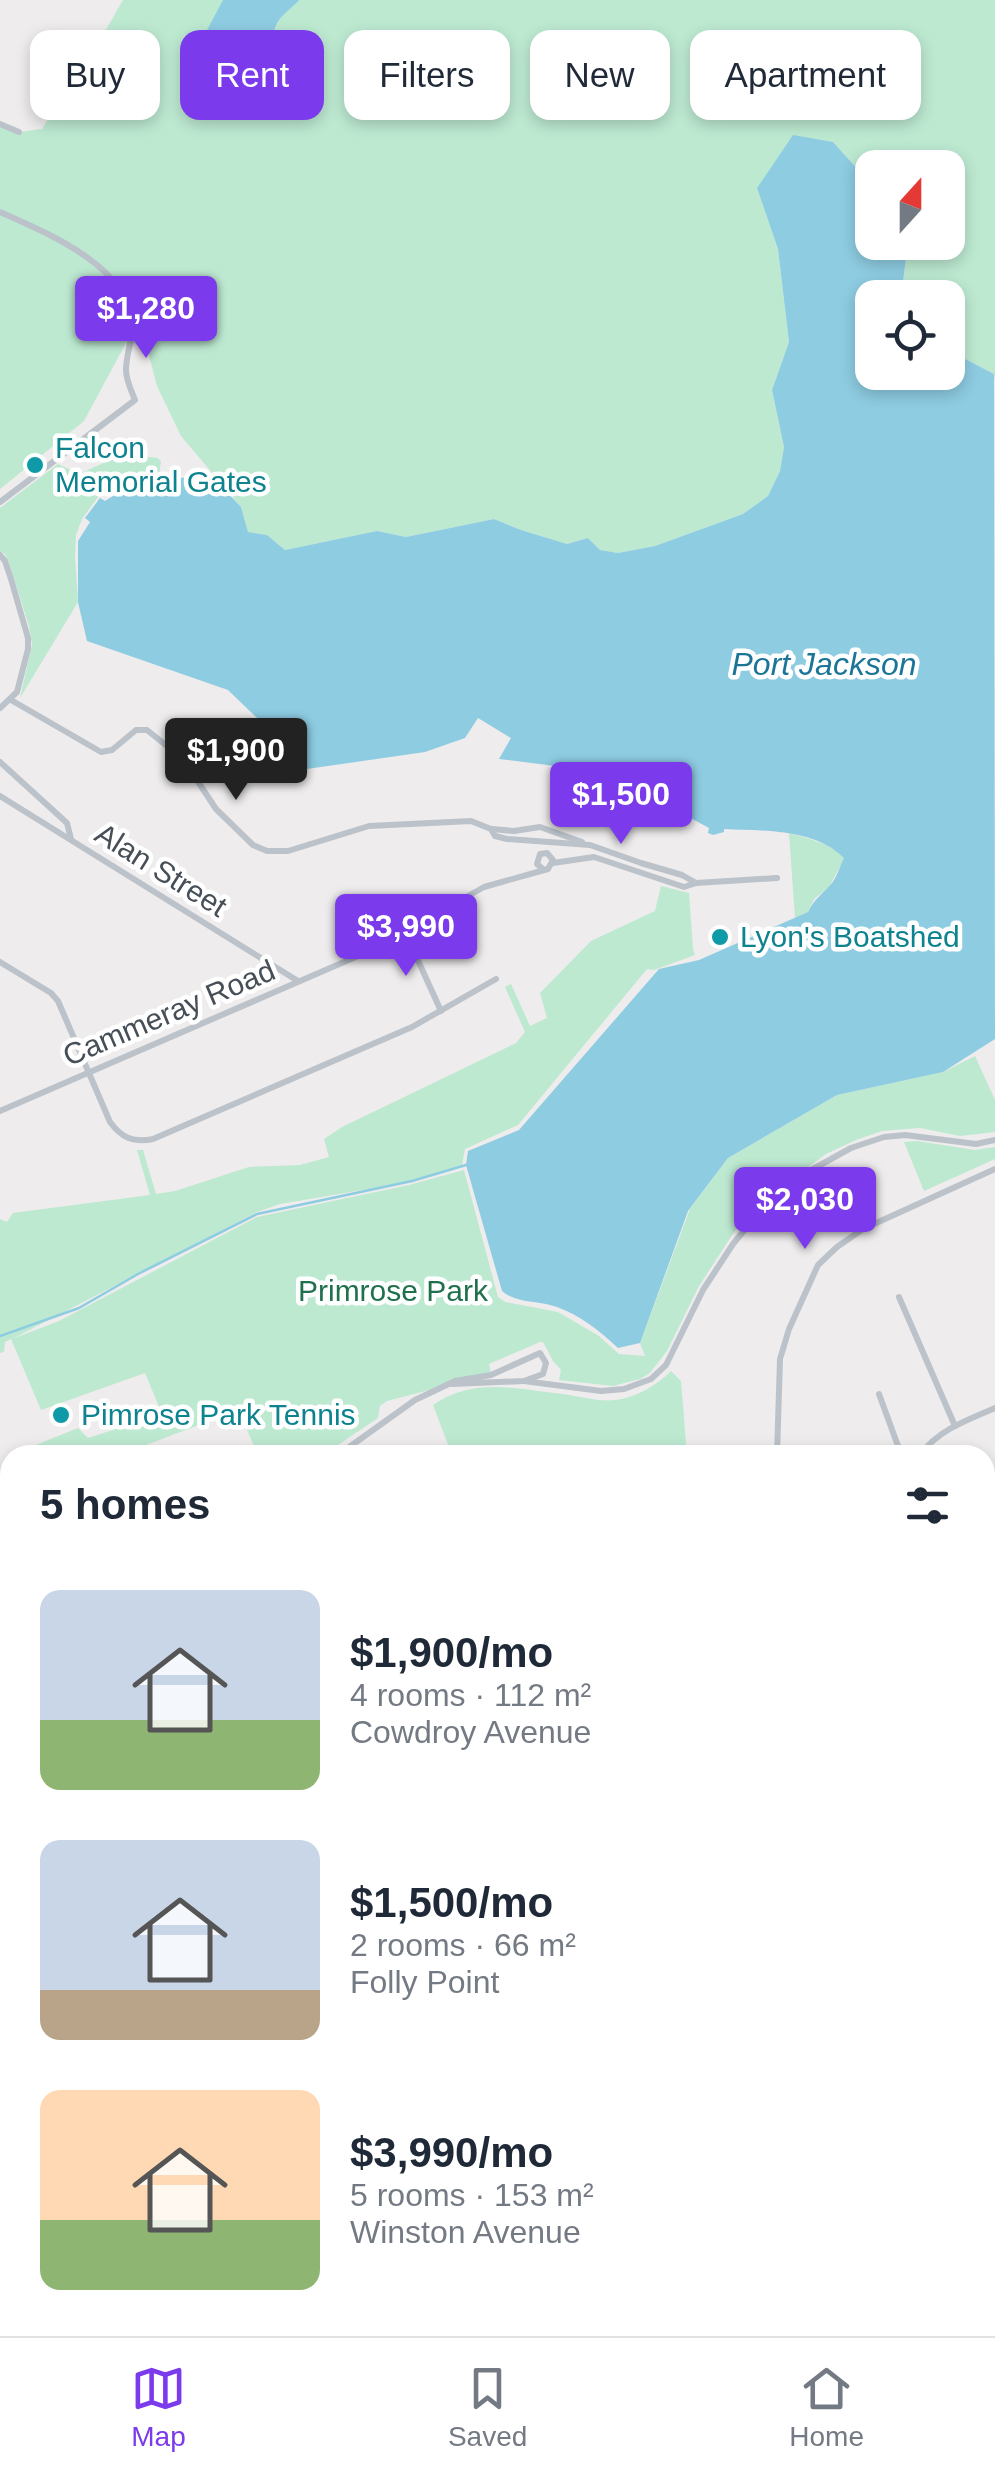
<!DOCTYPE html>
<meta charset="utf-8">
<style>
body{margin:0;font-family:Arial,sans-serif;background:#f2f2f3;color:#1f2937;height:100vh;display:flex;flex-direction:column;font-size:38px;white-space:nowrap}
*{box-sizing:border-box;margin:0}
p{font-size:32px;color:#747a83}
.icon{flex:none;width:55px;height:55px;fill:none;stroke:currentColor;stroke-width:2;stroke-linecap:round;stroke-linejoin:round}
.map{position:relative;flex:1;overflow:hidden}
.side{position:absolute;left:0px;top:1445px;width:995px;height:892px;display:flex;flex-direction:column;background:#fff;border-radius:30px 30px 0 0;box-shadow:0 5px 15px #0003}
.side>*{flex:none}
.banner{position:absolute;left:30px;top:30px;width:935px;height:90px;display:flex;gap:20px}
.needle{width:65px;rotate:21deg}
.tools{position:absolute;left:855px;top:150px;display:grid;gap:20px}
.tools a{display:grid;place-items:center;width:110px;height:110px;border-radius:20px;background:#fff;box-shadow:0 5px 15px #0003;font-size:50px}
.price{position:absolute;translate:-50% -85px;padding:0 22px;border-radius:10px;background:#7c3aed;color:#fff;font-size:32px;line-height:65px;filter:drop-shadow(0 2px 5px #0008)}
.price::after{content:'';position:absolute;left:50%;top:60px;width:30px;height:22px;margin-left:-15px;background:inherit;clip-path:polygon(0 0,100% 0,50% 100%)}
.price.active{background:#222;color:#fff}
ul{padding:0;list-style:none}
li{display:flex;align-items:center;gap:30px;height:250px;padding:0 40px}
li span{display:grid;place-items:center;flex:none;width:280px;height:200px;border-radius:20px;color:#555}
li>.icon{margin-inline-start:auto}
span .icon{width:120px;height:120px;fill:#fffc;stroke-width:1}
li b{font-size:42px}
h2{display:flex;justify-content:space-between;align-items:center;height:120px;padding:0 40px;font-size:42px}
.tag{padding:0 35px;border-radius:20px;background:#fff;box-shadow:0 5px 15px #0003;font-size:35px;line-height:90px}
.tag.active{background:#7c3aed;color:#fff}
.menu{display:flex;justify-content:space-around;align-items:center;height:140px;border-top:2px solid #e0e1e3;background:#fff;font-size:28px;color:#747a83}
.menu a{display:grid;justify-items:center;gap:5px}
.menu .active{color:#7c3aed}
.map>svg:first-child{display:block}
.education{fill:#dfdddd}
.green{fill:#bde9d1}
.water{fill:#8ecce2}
.lines{fill:none;stroke-linecap:round;stroke-linejoin:round}
.stream{stroke:#8ecce2;stroke-width:2.5}
.trunk-casing{stroke:#7387a2;stroke-width:14}
.minor{stroke:#bbc2ca;stroke-width:6}
.secondary{stroke:#bbc3ce;stroke-width:10}
.trunk{stroke:#9babc0;stroke-width:11}
.culture-dot{fill:#0f9aa8;stroke:#fff;stroke-width:4}
.labels{text-anchor:middle;stroke-width:9;stroke-linejoin:round;paint-order:stroke}
.culture-label{font-size:30px;fill:#0d838f;stroke:#fff;text-anchor:start}
.street-label{font-size:30px;fill:#464e57;stroke:#fff}
.park-label{font-size:30px;fill:#1f704c;stroke:#fff}
.water-label{font-size:32px;font-style:italic;fill:#1a7597;stroke:#fff}
</style>
<div class="map">
<svg width="995" height="2336" viewBox="0 0 995 2336">
<rect width="100%" height="100%" fill="#eeecec"/>
<polygon class="education" points="54,2328 205,2328 206,2336 63,2336"/>
<g class="green">
<polygon points="123,0 995,0 995,381 994,374 948,350 948,298 901,297 908,243 948,242 948,168 872,168 872,185 833,142 757,188 778,249 789,342 772,390 784,447 780,471 768,496 743,514 655,546 618,553 600,550 588,538 567,544 521,530 494,519 406,537 377,531 285,550 267,535 248,532 241,507 181,436 157,386 146,344 126,343 84,421 0,489 0,124 19,132 42,129 55,108 72,97 99,42"/>
<polygon points="149,457 158,458 161,462 159,475 142,474 103,490 82,519 76,535 75,556 78,602 20,698 32,645 29,626 9,563 5,554 0,551 0,508 58,464 79,474 110,460"/>
<path d="M789,833C810,839 829,843 845,858L829,887L814,899L808,912L795,918Z"/>
<polygon points="661,886 689,893 693,949 695,955 654,970 647,969 518,1125 465,1149 462,1165 410,1182 280,1204 257,1212 12,1339 59,1321 257,1217 409,1185 464,1170 498,1297 505,1302 558,1312 599,1336 619,1354 645,1356 640,1343 690,1209 728,1158 837,1095 943,1072 975,1056 995,1100 995,1132 960,1136 920,1128 882,1131 856,1140 826,1154 764,1199 740,1223 699,1286 667,1351 650,1373 640,1379 613,1386 559,1380 561,1370 553,1361 543,1342 540,1342 489,1364 491,1374 387,1401 380,1406 378,1418 323,1455 258,1455 243,1421 230,1413 120,1455 11,1455 78,1428 88,1438 162,1414 145,1373 41,1410 11,1339 5,1342 4,1352 0,1353 0,1219 7,1222 13,1213 150,1195 137,1150 143,1150 156,1194 175,1191 249,1167 300,1165 329,1157 324,1139 342,1127 516,1043 525,1032 505,987 511,984 530,1026 547,1018 540,993 591,941 655,911"/>
<polygon points="917,1141 975,1150 995,1147 995,1159 924,1191 904,1142"/>
<path d="M671,1371L681,1381L687,1455H452L433,1405C474,1377 516,1389 562,1394C580,1396 597,1402 616,1400C637,1397 657,1385 671,1371Z"/>
</g>
<g class="water">
<path d="M223,0H299C292,8 282,14 277,23C268,41 277,61 269,78C264,88 256,96 247,101C242,103 236,103 231,102C205,96 212,66 209,47C208,42 206,37 206,32Z"/>
<path d="M793,135L833,142L872,185V242L908,243L901,297L872,298V372H948V350L994,374L995,1039L943,1072L837,1095L728,1158L688,1211L640,1343L618,1348C601,1332 580,1315 557,1307C539,1300 517,1304 502,1291L466,1165L468,1151L519,1130L659,969L699,960L808,912C814,899 823,894 832,883C838,875 840,866 844,858C814,828 763,831 724,829V832L713,835L708,833L709,828L628,784L588,770L499,759L511,738L478,718L465,738L425,752L286,772L280,740L228,690L87,641L78,602V541L90,522L85,518L100,498L105,501L143,477L195,478L224,489L241,507L248,532L267,535L285,550L377,531L406,537L494,519L521,530L567,544L588,538L600,550L618,553L655,546L743,514L768,496L780,471L784,447L772,390L789,342L778,249L757,188Z"/>
</g>
<g class="lines">
<polyline class="stream" points="0,1336 79,1308 138,1274 257,1214 412,1181 466,1165"/>
<g class="trunk-casing">
<g id="trunk">
<polyline points="985,2269 995,2264"/>
<polyline points="985,2283 995,2278"/>
<polyline points="697,2336 754,2328"/>
<polyline points="785,2336 846,2328"/>
</g>
</g>
<g class="minor">
<polyline points="0,124 19,132"/>
<path d="M0,212C45,232 129,266 132,323C133,339 126,354 126,370C126,380 131,390 135,400L0,502"/>
<polyline points="0,555 5,561 11,579 28,638 28,649 17,692 0,708"/>
<polyline points="11,700 101,752 112,750 136,730 147,730 183,759 216,809 253,845 267,851 288,851 369,826 471,821 491,829 495,836 507,839 590,845 641,863 682,875 696,883"/>
<polyline points="0,762 67,823 71,839"/>
<polyline points="0,796 298,981"/>
<polyline points="492,829 514,831 540,827 582,842"/>
<polyline points="553,863 594,857 684,887 696,883 777,878"/>
<polyline points="405,932 441,1011"/>
<path d="M0,962L51,993L58,1001L110,1122C122,1138 133,1143 153,1139L412,1027L496,979"/>
<polyline points="0,1111 374,949 484,887 548,869 553,860 547,853 540,854 537,864 543,869"/>
<polyline points="899,1297 955,1426"/>
<polyline points="524,1381 601,1391 624,1389 651,1379 666,1365 703,1290 733,1244 755,1217 813,1169 851,1148 884,1137 905,1135 976,1144 995,1140"/>
<polyline points="879,1394 898,1446 911,1455"/>
<polyline points="338,1455 415,1400 455,1381 491,1375 540,1353 546,1363 543,1374 524,1381 452,1384"/>
<polyline points="777,1455 780,1359 789,1329 818,1265 837,1247 863,1229 995,1169"/>
<path d="M920,1455C938,1430 967,1420 995,1408"/>
<polyline points="0,1570 10,1570"/>
<polyline points="985,1636 995,1642"/>
<polyline points="0,1784 10,1793"/>
<polyline points="985,1805 995,1811"/>
<polyline points="0,1881 10,1868"/>
<polyline points="0,1899 10,1907"/>
<polyline points="985,1930 995,1929"/>
<polyline points="0,1993 10,2001"/>
<polyline points="985,2083 995,2066"/>
<polyline points="985,2174 995,2157"/>
<polyline points="885,2328 887,2336"/>
<polyline points="276,2331 300,2328"/>
<polyline points="0,2335 10,2325"/>
</g>
<g class="secondary">
<polyline points="985,2102 995,2105"/>
<polyline points="985,2110 995,2114"/>
<polyline points="0,2183 10,2191"/>
</g>
<use href="#trunk" class="trunk"/>
</g>
<g class="culture-dot">
<circle cx="35" cy="465" r="10"/>
<circle cx="720" cy="937" r="10"/>
<circle cx="61" cy="1415" r="10"/>
</g>
<g class="labels">
<g class="culture-label">
<text x="55" y="458">Falcon<tspan x="55" dy="34">Memorial Gates</tspan></text>
<text x="740" y="947">Lyon's Boatshed</text>
<text x="81" y="1425">Pimrose Park Tennis</text>
</g>
<g class="street-label">
<text transform="translate(161 870) rotate(32)" y="10">Alan Street</text>
<text transform="translate(169 1013) rotate(-23)" y="10">Cammeray Road</text>
</g>
<g class="park-label">
<text x="393" y="1301">Primrose Park</text>
</g>
<g class="water-label">
<text x="824" y="675">Port Jackson</text>
</g>
</g>
</svg>
<div class="tools">
<a><svg class="needle" viewBox="-14 -14 28 28"><path d="M0-13l5 13h-10z" fill="#e53935"/><path d="M0 13l5-13h-10z" fill="#747a83"/></svg></a>
<a><svg class="icon" aria-label="locate" viewBox="0 0 24 24"><circle cx="12" cy="12" r="6"/><path d="M12 2v4M12 18v4M2 12h4M18 12h4"/></svg></a>
</div>
<b class="price" style="left:146px;top:361px">$1,280</b>
<b class="price active" style="left:236px;top:803px">$1,900</b>
<b class="price" style="left:621px;top:847px">$1,500</b>
<b class="price" style="left:406px;top:979px">$3,990</b>
<b class="price" style="left:805px;top:1252px">$2,030</b>
<div class="banner">
<a class="tag">Buy</a>
<a class="tag active">Rent</a>
<a class="tag">Filters</a>
<a class="tag">New</a>
<a class="tag">Apartment</a>
</div>
<section class="side">
<h2>5 homes<svg class="icon" aria-label="filters" viewBox="0 0 24 24"><path d="M4 7h16M4 17h16"/><circle cx="9" cy="7" r="2"/><circle cx="15" cy="17" r="2"/></svg></h2>
<ul>
<li><span style="background:linear-gradient(#c9d6e8 65%,#8fb573 0)"><svg class="icon" aria-label="home" viewBox="0 0 24 24"><path d="M3 11l9-7 9 7M6 9v11h12V9"/></svg></span><div><b>$1,900/mo</b><p>4 rooms · 112 m²</p><p>Cowdroy Avenue</p></div></li>
<li><span style="background:linear-gradient(#c9d6e8 75%,#b9a48a 0)"><svg class="icon" aria-label="home" viewBox="0 0 24 24"><path d="M3 11l9-7 9 7M6 9v11h12V9"/></svg></span><div><b>$1,500/mo</b><p>2 rooms · 66 m²</p><p>Folly Point</p></div></li>
<li><span style="background:linear-gradient(#ffd9b3 65%,#8fb573 0)"><svg class="icon" aria-label="home" viewBox="0 0 24 24"><path d="M3 11l9-7 9 7M6 9v11h12V9"/></svg></span><div><b>$3,990/mo</b><p>5 rooms · 153 m²</p><p>Winston Avenue</p></div></li>
</ul>
</section>
</div>
<nav class="menu">
<a class="active"><svg class="icon" aria-label="map" viewBox="0 0 24 24"><path d="M3 6l6-2 6 2 6-2v14l-6 2-6-2-6 2zM9 4v14M15 6v14"/></svg>Map</a>
<a><svg class="icon" aria-label="saved" viewBox="0 0 24 24"><path d="M7 4h10v16l-5-4-5 4z"/></svg>Saved</a>
<a><svg class="icon" aria-label="home" viewBox="0 0 24 24"><path d="M3 11l9-7 9 7M6 9v11h12V9"/></svg>Home</a>
</nav>
